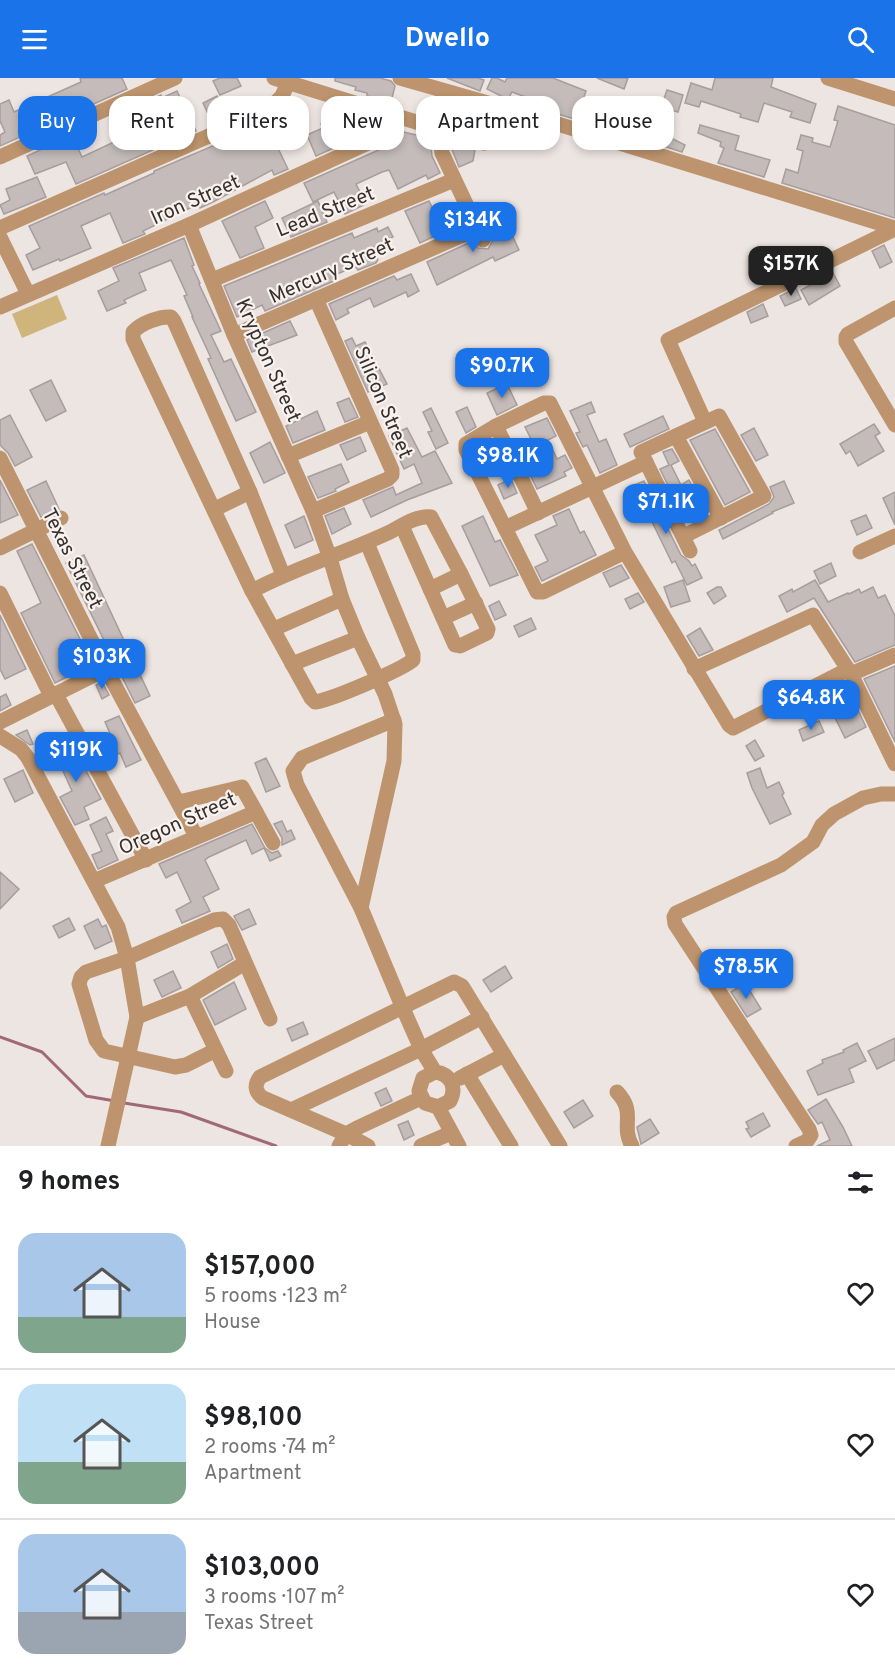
<!DOCTYPE html>
<meta charset="utf-8">
<style>
body{margin:0;font-family:Overpass,sans-serif;background:#f6f6f6;color:#202124;height:100vh;display:flex;flex-direction:column;font-size:22px;white-space:nowrap}
*{box-sizing:border-box;margin:0}
p{font-size:20px;color:#757577}
.icon{flex:none;width:33px;height:33px;fill:none;stroke:currentColor;stroke-width:2;stroke-linecap:round;stroke-linejoin:round}
.map{position:relative;height:1068px;overflow:hidden}
.panel{display:flex;flex-direction:column;background:#fff;flex:1}
.panel>*{flex:none}
.top-card{position:absolute;left:18px;top:18px;width:860px;height:54px;display:flex;gap:12px}
.price{position:absolute;translate:-50% -51px;padding:0 14px;border-radius:12px;background:#1a73e8;color:#fff;font-size:20px;line-height:39px;filter:drop-shadow(0 2px 3px #0008)}
.price::after{content:'';position:absolute;left:50%;top:36px;width:18px;height:14px;margin-left:-9px;background:inherit;clip-path:polygon(0 0,100% 0,50% 100%)}
.price.on{background:#222;color:#fff}
ul{padding:0;list-style:none}
li{display:flex;align-items:center;gap:18px;height:150px;padding:0 18px}
li+li{border-top:2px solid #e0e0e0}
li span{display:grid;place-items:center;flex:none;width:168px;height:120px;border-radius:18px;color:#555}
li>.icon{margin-inline-start:auto}
span .icon{width:72px;height:72px;fill:#fffc;stroke-width:1}
li b{font-size:26px}
h2{display:flex;justify-content:space-between;align-items:center;height:72px;padding:0 18px;font-size:26px}
.tag{padding:0 21px;border-radius:18px;background:#fff;box-shadow:0 3px 9px #0003;font-size:21px;line-height:54px}
.tag.on{background:#1a73e8;color:#fff}
header{display:flex;justify-content:space-between;align-items:center;height:78px;padding:0 18px;background:#1a73e8;color:#fff;font-size:27px;font-weight:700}
.map>svg:first-child{display:block}
.green{fill:#cfb57b}
.lines{fill:none;stroke-linecap:round;stroke-linejoin:round}
.stream{stroke:#a16977;stroke-width:3}
.building{fill:#c4bbba;stroke:#a69d9c;stroke-width:1.5}
.minor{stroke:#bd946d;stroke-width:15}
.labels{text-anchor:middle;stroke-width:4.5;stroke-linejoin:round;paint-order:stroke}
.street-label{font-size:20px;fill:#343130;stroke:#faf2ee}
</style>
<header><svg class="icon" aria-label="menu" viewBox="0 0 24 24"><path d="M4 6h16M4 12h16M4 18h16"/></svg>Dwello<svg class="icon" aria-label="search" viewBox="0 0 24 24"><circle cx="10" cy="10" r="6"/><path d="M15 15l6 6"/></svg></header>
<div class="map">
<svg width="895" height="1068" viewBox="0 0 895 1068">
<rect width="100%" height="100%" fill="#ede5e1"/>
<polygon class="green" points="57,217 67,241 22,260 12,236"/>
<g class="lines">
<g class="stream">
<polyline points="0,959 42,974 86,1018 115,1023"/>
<polyline points="124,1025 181,1034 276,1068"/>
</g>
</g>
<g class="building">
<polygon points="80,0 122,0 127,11 0,68 0,57 5,54 0,43 0,26 9,22 14,34 81,4"/>
<polygon points="220,0 237,0 241,8 220,17 213,3"/>
<polygon points="335,0 380,0 391,3 395,8 391,24 367,18 367,15 355,12 356,9 335,3"/>
<polygon points="447,0 478,0 484,2 480,13"/>
<polygon points="492,0 497,0 505,4 507,0 553,0 586,13 582,25 602,32 601,35 623,43 624,41 627,42 631,32 642,36 641,39 654,45 653,48 671,55 669,59 685,67 682,74 611,51 610,52 535,29 537,23 512,14 508,21 505,20 487,11"/>
<polygon points="597,0 628,0 624,11"/>
<polygon points="715,0 773,0 771,9 816,26 810,45 790,39 792,34 764,25 758,44 740,39 741,36 701,23 699,29 685,25 691,5 712,12"/>
<polygon points="667,12 683,17 678,34 661,29"/>
<polygon points="177,13 196,53 76,106 66,84 35,96 27,78 72,57 82,79 142,51 132,30 161,17 162,20"/>
<polygon points="217,18 227,39 213,46 203,25"/>
<polygon points="433,20 495,37 489,54 462,44 461,48 428,38"/>
<polygon points="838,28 895,47 895,140 782,105 786,91 798,95 803,73 797,71 801,57 813,60 812,64 830,69 838,43 834,42"/>
<polygon points="347,38 353,50 343,55 347,64 316,78 307,57 323,50 321,46 335,40 337,43"/>
<polygon points="269,44 273,53 286,47 291,57 275,64 288,91 274,97 272,92 213,124 200,130 198,126 143,153 145,156 123,165 110,135 81,148 91,170 60,183 59,181 33,192 26,177 40,170 29,148 104,115 105,117 154,95 154,93"/>
<polygon points="700,47 739,58 735,72 770,82 764,99 718,85 724,70 720,68 721,64 698,55"/>
<polygon points="399,53 430,60 432,78 440,95 428,101 426,97 398,111 389,92 382,94 356,106 366,126 345,136 334,114 313,124 304,105 401,62 398,55"/>
<polygon points="457,67 475,72 473,83 459,89 451,69"/>
<polygon points="37,99 46,119 4,136 0,127 10,122 6,111"/>
<polygon points="265,123 273,140 255,149 264,170 240,180 222,143"/>
<polygon points="318,123 327,144 291,159 282,140"/>
<polygon points="429,123 435,135 432,136 441,155 420,165 405,133"/>
<polygon points="496,136 505,156 510,153 519,172 495,183 493,179 437,207 427,184 473,163 478,170 488,171 493,162 484,141"/>
<polygon points="388,149 393,159 372,170 378,182 376,185 358,192 355,188 333,198 334,203 265,233 262,227 237,239 224,208 352,155 354,160 377,150 378,154"/>
<polygon points="184,160 194,187 192,188 200,205 199,206 221,253 211,257 224,284 231,281 256,334 236,343 208,281 211,280 192,239 193,239 184,218 187,217 171,182 139,195 146,212 124,222 126,225 107,233 98,213 119,203 113,190"/>
<polygon points="884,167 892,184 880,190 872,173"/>
<polygon points="832,193 840,208 809,227 801,212 816,204 814,201"/>
<polygon points="411,196 419,213 408,219 406,214 374,229 370,220 347,231 349,235 336,242 329,226 394,198 397,202"/>
<polygon points="796,210 801,221 785,228 780,218"/>
<polygon points="763,226 768,238 751,245 747,234"/>
<polygon points="290,243 297,257 252,274 247,262"/>
<polygon points="352,260 356,268 365,264 387,306 368,314 345,263"/>
<polygon points="51,302 66,333 46,343 30,312"/>
<polygon points="507,306 517,327 497,337 487,315"/>
<polygon points="349,320 358,339 345,344 337,325"/>
<polygon points="591,324 595,334 587,337 599,364 606,361 617,387 600,395 587,367 583,369 576,355 580,354 570,333"/>
<polygon points="467,329 476,349 466,355 456,334"/>
<polygon points="431,330 448,365 436,371 428,354 432,353 423,334"/>
<polygon points="317,333 325,352 293,365 286,348"/>
<polygon points="10,337 32,379 15,388 8,375 0,367 0,342"/>
<polygon points="663,338 669,351 630,369 624,356"/>
<polygon points="547,340 556,358 548,362 557,381 565,377 572,390 564,394 566,398 537,411 521,378 536,371 525,349"/>
<polygon points="874,346 880,355 875,358 884,373 858,388 850,373 846,376 840,366"/>
<polygon points="407,350 422,379 435,373 452,405 407,422 371,439 363,422 393,409 396,417 422,405 414,386 404,391 389,358"/>
<polygon points="754,350 768,377 756,383 741,357"/>
<polygon points="715,351 750,414 725,427 690,362"/>
<polygon points="360,359 366,373 347,382 340,367"/>
<polygon points="270,364 285,395 264,405 250,375"/>
<polygon points="672,371 679,383 671,387 681,407 689,402 707,435 698,440 690,425 679,430 660,391 669,387 663,374"/>
<polygon points="341,386 349,404 335,411 336,413 318,420 308,399"/>
<polygon points="511,401 517,415 504,421 498,407"/>
<polygon points="0,402 18,437 0,445"/>
<polygon points="46,403 59,431 41,439 27,412"/>
<polygon points="644,403 681,477 689,483 692,488 695,486 702,500 687,507 675,483 672,485 640,419 638,420 632,408"/>
<polygon points="784,403 794,425 772,434 773,435 723,461 719,452 769,426 774,419 770,409"/>
<polygon points="895,414 895,447 883,420"/>
<polygon points="344,430 351,446 332,456 325,438"/>
<polygon points="569,431 580,455 584,453 596,477 542,503 535,489 548,483 535,457 557,447 553,438"/>
<polygon points="866,437 872,450 857,457 851,443"/>
<polygon points="304,438 313,462 295,470 285,447"/>
<polygon points="483,438 495,464 500,462 518,497 490,508 462,448"/>
<polygon points="32,466 80,561 59,571 71,597 55,605 21,535 41,525 17,473"/>
<polygon points="84,477 150,618 135,625 66,485"/>
<polygon points="831,485 836,498 820,506 814,493"/>
<polygon points="621,487 629,500 610,509 603,495"/>
<polygon points="683,502 690,523 671,529 664,509"/>
<polygon points="815,502 828,524 848,515 849,516 859,511 861,515 873,509 878,520 885,517 895,538 895,567 855,584 814,520 787,534 779,518 792,511 793,514"/>
<polygon points="717,509 721,509 726,518 714,526 707,515"/>
<polygon points="638,515 644,524 630,531 625,521"/>
<polygon points="499,523 506,537 495,542 489,528"/>
<polygon points="0,537 26,591 5,601 0,591"/>
<polygon points="531,540 536,551 519,559 514,548"/>
<polygon points="700,550 713,572 699,578 687,558"/>
<polygon points="895,588 895,664 864,601"/>
<polygon points="102,604 109,617 102,621 96,607"/>
<polygon points="834,610 847,638 858,632 866,649 845,660 823,615"/>
<polygon points="6,616 11,627 0,633 0,619"/>
<polygon points="119,638 141,682 126,689 120,675 103,683 95,668 112,660 105,644"/>
<polygon points="819,643 824,654 803,663 799,652"/>
<polygon points="27,652 33,666 30,667 16,657"/>
<polygon points="68,659 101,721 84,729 89,741 75,747 60,719 72,713 63,693 66,692 53,666"/>
<polygon points="755,662 764,678 755,683 746,668"/>
<polygon points="266,680 280,708 266,714 255,685"/>
<polygon points="760,690 767,710 779,704 784,715 782,717 791,736 770,746 752,710 747,695"/>
<polygon points="23,692 33,715 15,724 4,701"/>
<polygon points="106,739 113,753 106,756 118,782 98,791 92,777 102,773 90,747"/>
<polygon points="282,743 287,754 291,752 295,761 282,767 282,760 274,746"/>
<polygon points="252,746 265,770 272,775 278,773 281,778 270,783 264,770 252,776 246,762 209,779 205,782 219,811 203,819 210,833 182,845 176,832 191,824 177,794 166,800 159,786"/>
<polygon points="0,794 19,811 0,831"/>
<polygon points="249,831 256,846 242,852 234,838"/>
<polygon points="69,840 75,852 59,860 53,848"/>
<polygon points="98,841 102,849 106,847 112,863 95,871 84,848"/>
<polygon points="227,866 233,881 218,890 211,874"/>
<polygon points="505,888 512,900 491,914 483,902"/>
<polygon points="173,893 181,910 162,919 154,902"/>
<polygon points="234,904 246,931 215,947 203,922"/>
<polygon points="745,905 761,931 747,939 731,914"/>
<polygon points="303,944 308,956 292,963 287,951"/>
<polygon points="895,960 895,982 877,991 868,973"/>
<polygon points="857,965 866,983 849,991 854,1004 818,1017 807,993 823,985 822,982 844,974 843,972"/>
<polygon points="386,1010 392,1023 381,1028 375,1015"/>
<polygon points="826,1021 843,1049 852,1068 817,1068 830,1062 822,1044 818,1046 808,1032"/>
<polygon points="583,1022 593,1038 574,1050 564,1034"/>
<polygon points="763,1035 770,1048 751,1059 746,1051 749,1050 746,1044"/>
<polygon points="650,1041 659,1055 641,1066 637,1049"/>
<polygon points="408,1043 414,1057 404,1062 398,1047"/>
</g>
<g class="lines">
<g class="minor">
<polyline points="274,0 484,65"/>
<polyline points="400,0 509,31 895,150"/>
<polyline points="828,0 895,21"/>
<polyline points="441,51 440,62 442,75 483,162"/>
<polyline points="0,79 175,0"/>
<path d="M189,147L234,257L313,433L330,480L342,521L358,560L385,616L395,646L394,683L361,830L402,928L421,971L435,994C451,996 457,1009 450,1023L438,1029L425,1025L419,1013L423,1000L435,994"/>
<polyline points="0,150 268,32 282,18 288,5"/>
<polyline points="0,159 28,216"/>
<polyline points="212,202 454,102"/>
<polyline points="0,229 189,147 366,66 389,50 397,38"/>
<polyline points="895,230 848,256 846,259 846,264 895,347"/>
<polyline points="234,257 477,151"/>
<polyline points="705,344 668,262 895,151"/>
<polyline points="496,348 538,435"/>
<polyline points="676,358 721,440"/>
<polyline points="288,378 370,344"/>
<polyline points="0,380 106,591 196,758"/>
<polyline points="215,431 250,414"/>
<polyline points="313,433 388,401 392,397 392,392 316,221"/>
<polyline points="505,450 646,384"/>
<polyline points="684,458 764,418 719,338 641,374 690,473"/>
<polyline points="0,470 61,440"/>
<polyline points="625,474 543,514 537,514 466,372 466,366 496,348 544,325 550,325 625,474 729,647 733,650 847,592"/>
<polyline points="860,474 895,458"/>
<path d="M283,497L250,414L174,243L171,239C160,238 141,245 133,254V261L252,513L311,620L315,624C331,622 401,592 413,582V576L367,465"/>
<polyline points="430,511 461,496"/>
<path d="M252,513C297,489 346,475 392,453C403,447 418,437 431,439L461,496L488,551L487,555L460,568L455,567L402,448"/>
<polyline points="0,515 48,612 59,622 146,782"/>
<polyline points="443,540 476,525"/>
<polyline points="274,551 342,521"/>
<polyline points="292,586 358,560"/>
<polyline points="694,591 813,537 851,596 895,686"/>
<polyline points="851,596 895,577"/>
<polyline points="0,644 106,591"/>
<polyline points="0,658 21,671 28,680 118,849 127,880 137,939 108,1068"/>
<polyline points="256,734 273,765"/>
<polyline points="94,803 256,734 242,709 179,724"/>
<polyline points="361,830 297,707 293,693 302,680 394,642"/>
<polyline points="190,918 226,993"/>
<polyline points="137,939 190,918 245,885"/>
<polyline points="216,972 186,987 175,989 104,973 96,962 79,906 81,899 86,894 127,880 214,842 223,841 229,847 270,941"/>
<polyline points="467,996 511,1068"/>
<polyline points="460,1000 504,977"/>
<path d="M617,1014C637,1035 620,1047 632,1068"/>
<polyline points="438,1029 459,1068"/>
<polyline points="291,1032 421,971 482,939"/>
<polyline points="339,1068 346,1056 357,1050 421,1020"/>
<path d="M368,1068L346,1056L263,1020C255,1014 254,1007 260,999L454,904L462,908L560,1068"/>
<polyline points="421,1068 451,1055"/>
<polyline points="796,1068 807,1063 811,1057 809,1051 675,846 674,839 676,835 781,787 813,764 822,747 834,736 863,720 881,716 895,716"/>
</g>
</g>
<g class="labels">
<g class="street-label">
<text transform="translate(195 121) rotate(-24)" y="7">Iron Street</text>
<text transform="translate(325 133) rotate(-22)" y="7">Lead Street</text>
<text transform="translate(331 192) rotate(-24)" y="7">Mercury Street</text>
<text transform="translate(269 282) rotate(66)" y="7">Krypton Street</text>
<text transform="translate(384 324) rotate(67)" y="7">Silicon Street</text>
<text transform="translate(73 480) rotate(63)" y="7">Texas Street</text>
<text transform="translate(177 745) rotate(-24)" y="7">Oregon Street</text>
</g>
</g>
</svg>
<b class="price" style="left:473px;top:175px">$134K</b>
<b class="price on" style="left:791px;top:219px">$157K</b>
<b class="price" style="left:502px;top:321px">$90.7K</b>
<b class="price" style="left:508px;top:411px">$98.1K</b>
<b class="price" style="left:666px;top:457px">$71.1K</b>
<b class="price" style="left:102px;top:612px">$103K</b>
<b class="price" style="left:811px;top:653px">$64.8K</b>
<b class="price" style="left:76px;top:705px">$119K</b>
<b class="price" style="left:746px;top:922px">$78.5K</b>
<div class="top-card">
<a class="tag on">Buy</a>
<a class="tag">Rent</a>
<a class="tag">Filters</a>
<a class="tag">New</a>
<a class="tag">Apartment</a>
<a class="tag">House</a>
</div>
</div>
<section class="panel">
<h2>9 homes<svg class="icon" aria-label="filters" viewBox="0 0 24 24"><path d="M4 7h16M4 17h16"/><circle cx="9" cy="7" r="2"/><circle cx="15" cy="17" r="2"/></svg></h2>
<ul>
<li><span style="background:linear-gradient(#a9c7e8 70%,#7fa58c 0)"><svg class="icon" aria-label="home" viewBox="0 0 24 24"><path d="M3 11l9-7 9 7M6 9v11h12V9"/></svg></span><div><b>$157,000</b><p>5 rooms · 123 m²</p><p>House</p></div><svg class="icon" aria-label="heart" viewBox="0 0 24 24"><path d="M12 20l-8-8c-3-5 5-10 8-4 3-6 11-1 8 4z"/></svg></li>
<li><span style="background:linear-gradient(#bfe0f5 65%,#7fa58c 0)"><svg class="icon" aria-label="home" viewBox="0 0 24 24"><path d="M3 11l9-7 9 7M6 9v11h12V9"/></svg></span><div><b>$98,100</b><p>2 rooms · 74 m²</p><p>Apartment</p></div><svg class="icon" aria-label="heart" viewBox="0 0 24 24"><path d="M12 20l-8-8c-3-5 5-10 8-4 3-6 11-1 8 4z"/></svg></li>
<li><span style="background:linear-gradient(#a9c7e8 65%,#9aa5b1 0)"><svg class="icon" aria-label="home" viewBox="0 0 24 24"><path d="M3 11l9-7 9 7M6 9v11h12V9"/></svg></span><div><b>$103,000</b><p>3 rooms · 107 m²</p><p>Texas Street</p></div><svg class="icon" aria-label="heart" viewBox="0 0 24 24"><path d="M12 20l-8-8c-3-5 5-10 8-4 3-6 11-1 8 4z"/></svg></li>
</ul>
</section>
